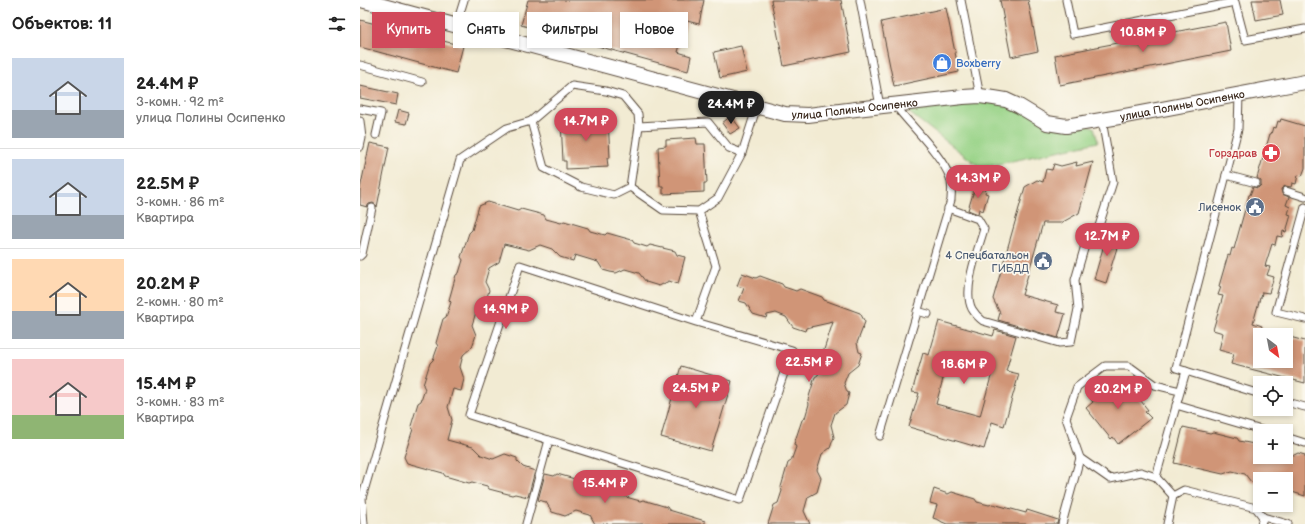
<!DOCTYPE html>
<html lang="ru">
<meta charset="utf-8">
<style>
body{margin:0;font-family:"Balsamiq Sans",sans-serif;background:#f6f6f6;color:#222;height:100vh;display:flex;flex-direction:column;font-size:15px;white-space:nowrap}
*{box-sizing:border-box;margin:0}
p{font-size:13px;color:#767676}
.icon{flex:none;width:22px;height:22px;fill:none;stroke:currentColor;stroke-width:2;stroke-linecap:round;stroke-linejoin:round}
.map{position:relative;flex:1;overflow:hidden}
.sheet{display:flex;flex-direction:column;background:#fff;width:360px}
.sheet>*{flex:none}
.banner{position:absolute;left:12px;top:12px;width:380px;height:36px;display:flex;gap:8px}
.needle{width:26px;rotate:148deg}
.controls{position:absolute;left:893px;top:328px;display:grid;gap:8px}
.controls a{display:grid;place-items:center;width:40px;height:40px;border-radius:0px;background:#fff;box-shadow:0 2px 6px #0003;font-size:20px}
.price{position:absolute;translate:-50% -34px;padding:0 9px;border-radius:14px;background:#d1495b;color:#fff;font-size:13px;line-height:26px;filter:drop-shadow(0 1px 2px #0008)}
.price::after{content:'';position:absolute;left:50%;top:24px;width:12px;height:9px;margin-left:-6px;background:inherit;clip-path:polygon(0 0,100% 0,50% 100%)}
.price.current{background:#222;color:#fff}
ul{padding:0;list-style:none}
li{display:flex;align-items:center;gap:12px;height:100px;padding:0 12px}
li+li{border-top:1px solid #e0e0e0}
li span{display:grid;place-items:center;flex:none;width:112px;height:80px;border-radius:0px;color:#555}
li>.icon{margin-inline-start:auto}
span .icon{width:48px;height:48px;fill:#fffc;stroke-width:1}
li b{font-size:17px}
h2{display:flex;justify-content:space-between;align-items:center;height:48px;padding:0 12px;font-size:17px}
.chip{padding:0 14px;border-radius:0px;background:#fff;box-shadow:0 2px 6px #0003;font-size:14px;line-height:36px}
.chip.current{background:#d1495b;color:#fff}
main{display:flex;flex:1;min-height:0}
.map>svg:first-child{display:block}
.green{fill:#98d387;stroke:#6a7e52}
.building{fill:#d09577;fill-rule:evenodd}
.lines{fill:none;stroke-linecap:round;stroke-linejoin:round}
.service-casing{stroke:#564739;stroke-width:9}
.minor-casing{stroke:#564739;stroke-width:16}
.service{stroke:#fff;stroke-width:7}
.minor{stroke:#fff;stroke-width:14}
.labels{text-anchor:middle;stroke-width:3.5;stroke-linejoin:round;paint-order:stroke}
.shop-label{font-size:11px;fill:#366cbe;stroke:#fbf7ec;text-anchor:start}
.street-label{font-size:11px;fill:#3b2a1e;stroke:#fbf7ec}
.health-label{font-size:11px;fill:#be3a42;stroke:#fbf7ec;text-anchor:end}
.service-label{font-size:11px;fill:#4e5e75;stroke:#fbf7ec;text-anchor:end}
</style>
<main>
<section class="sheet">
<h2>Объектов: 11<svg class="icon" aria-label="filters" viewBox="0 0 24 24"><path d="M4 7h16M4 17h16"/><circle cx="9" cy="7" r="2"/><circle cx="15" cy="17" r="2"/></svg></h2>
<ul>
<li><span style="background:linear-gradient(#c9d6e8 65%,#9aa5b1 0)"><svg class="icon" aria-label="home" viewBox="0 0 24 24"><path d="M3 11l9-7 9 7M6 9v11h12V9"/></svg></span><div><b>24.4M ₽</b><p>3-комн. · 92 m²</p><p>улица Полины Осипенко</p></div></li>
<li><span style="background:linear-gradient(#c9d6e8 70%,#9aa5b1 0)"><svg class="icon" aria-label="home" viewBox="0 0 24 24"><path d="M3 11l9-7 9 7M6 9v11h12V9"/></svg></span><div><b>22.5M ₽</b><p>3-комн. · 86 m²</p><p>Квартира</p></div></li>
<li><span style="background:linear-gradient(#ffd9b3 65%,#9aa5b1 0)"><svg class="icon" aria-label="home" viewBox="0 0 24 24"><path d="M3 11l9-7 9 7M6 9v11h12V9"/></svg></span><div><b>20.2M ₽</b><p>2-комн. · 80 m²</p><p>Квартира</p></div></li>
<li><span style="background:linear-gradient(#f6c9c9 70%,#8fb573 0)"><svg class="icon" aria-label="home" viewBox="0 0 24 24"><path d="M3 11l9-7 9 7M6 9v11h12V9"/></svg></span><div><b>15.4M ₽</b><p>3-комн. · 83 m²</p><p>Квартира</p></div></li>
</ul>
</section>
<div class="map">
<svg width="945" height="524" viewBox="0 0 945 524">
<rect width="100%" height="100%" fill="#fbf7ec"/>
<filter id="ink" filterUnits="userSpaceOnUse"><feTurbulence type="fractalNoise" baseFrequency=".025" numOctaves="2"/><feDisplacementMap in="SourceGraphic" scale="8" xChannelSelector="R" yChannelSelector="G"/><feConvolveMatrix kernelMatrix="1 2 1 2 8 2 1 2 1" color-interpolation-filters="sRGB"/></filter>
<filter id="wash" filterUnits="userSpaceOnUse"><feTurbulence type="fractalNoise" baseFrequency=".012" numOctaves="4" result="noise"/><feDisplacementMap in="SourceGraphic" scale="16" xChannelSelector="R" yChannelSelector="G"/><feGaussianBlur stdDeviation="0.9" result="paint"/><feColorMatrix in="noise" values="0 0 0 0 0 0 0 0 0 0 0 0 0 0 0 0 0 1.4 0 .05"/><feComposite in="paint" operator="in"/></filter>
<g filter="url(#wash)">
<rect width="100%" height="100%" fill="#f2ebd3"/>
<polygon class="green" points="604,101 634,102 734,127 738,142 621,168 543,108"/>
<g id="blocks">
<g class="building">
<polygon points="168,0 344,0 339,24 327,21 318,52 331,56 328,71 161,25"/>
<polygon points="411,0 481,0 491,52 424,66"/>
<polygon points="640,0 668,0 678,51 651,57"/>
<polygon points="892,0 920,0 923,15 896,20"/>
<polygon points="586,8 599,72 534,86 521,22"/>
<polygon points="0,20 103,46 96,73 0,47"/>
<polygon points="866,22 871,51 700,85 695,55"/>
<polygon points="381,46 387,72 360,78 354,52"/>
<polygon points="0,86 38,94 36,105 0,98"/>
<polygon points="38,110 49,113 46,124 35,122"/>
<polygon points="239,113 240,119 248,118 250,158 247,158 248,167 206,169 206,161 203,161 201,121 209,121 209,115"/>
<polygon points="371,116 380,128 370,134 362,123"/>
<polygon points="921,119 945,126 945,168 942,176 938,175 936,184 932,183 931,187 925,186 921,189 922,194 929,197 926,205 930,207 928,214 931,215 926,232 923,231 922,237 917,236 915,245 912,244 905,266 910,267 907,275 914,277 909,293 902,292 901,298 900,298 893,323 902,326 900,333 900,361 926,361 926,336 945,341 945,383 871,364 874,354 859,350 863,333 853,330 863,296 858,295 861,287 859,286 868,255 870,256 872,248 874,249 889,195 890,195 893,187 898,188 901,185 901,181 897,178 910,134 911,134 913,127 916,128 918,121 920,122"/>
<polygon points="336,138 337,144 345,144 347,183 344,183 344,192 303,194 303,186 300,186 298,147 306,146 306,140"/>
<polygon points="10,143 29,147 17,207 16,205 13,203 9,204 7,207 0,205 0,189"/>
<polygon points="717,162 716,166 733,162 719,213 701,223 683,223 662,295 698,305 696,312 705,314 698,338 638,320 640,313 633,299 665,187 677,180 683,182 686,169 692,170 694,164 701,166"/>
<polygon points="627,185 625,193 628,194 623,211 619,209 618,214 608,210 615,187"/>
<polygon points="128,202 158,211 161,209 184,215 186,219 201,223 204,221 228,228 230,231 245,235 247,233 272,240 274,243 287,247 290,245 315,251 317,255 325,257 318,284 309,281 299,286 286,282 279,273 265,269 256,273 250,272 243,270 238,262 215,255 213,261 200,257 192,249 180,245 169,250 144,244 139,262 129,268 125,282 129,290 125,305 117,309 112,325 116,335 112,347 103,355 100,367 104,379 101,391 93,389 88,407 92,420 87,440 113,447 121,455 133,459 145,454 157,458 157,461 163,467 175,471 168,497 155,494 152,495 129,489 127,486 112,482 109,483 85,476 83,473 47,463 44,457 53,429 51,426 58,403 61,401 65,389 63,385 70,363 73,360 78,346 76,343 83,319 86,317 91,302 89,300 96,275 99,273 103,260 101,257 109,233 112,230 119,206"/>
<polygon points="748,231 761,235 746,283 734,279"/>
<polygon points="382,273 396,278 400,276 422,284 424,287 436,291 440,289 462,297 464,300 500,313 505,322 497,343 499,352 502,353 498,365 488,373 484,383 487,392 489,393 486,405 475,413 471,425 474,437 470,448 462,454 457,470 461,478 457,492 448,497 444,511 450,524 408,524 414,505 418,503 422,491 421,487 428,463 431,461 436,447 434,444 442,420 445,418 449,404 448,400 455,377 458,375 462,363 461,359 473,322 446,328 445,331 433,327 426,317 416,313 407,315 406,318 393,314 386,303 379,301 384,288 377,286"/>
<path d="M579,321L633,336L635,330L656,336L646,371L659,374L644,426L632,422L624,449L549,427L559,393L552,392L563,353L569,355ZM590,354L634,366L620,416L576,404Z"/>
<polygon points="321,366 372,381 351,451 301,437"/>
<polygon points="763,378 788,410 785,412 791,418 758,444 753,437 751,439 726,408 733,402 730,398 753,379 757,383"/>
<polygon points="823,427 850,433 853,432 877,438 879,441 894,444 900,442 900,457 926,457 926,453 934,455 938,453 945,455 945,496 932,492 926,485 926,479 900,479 900,484 891,482 885,474 872,471 863,474 814,463"/>
<polygon points="185,474 194,476 197,474 222,481 223,485 236,489 240,487 264,495 266,497 280,501 283,500 307,507 309,510 345,521 345,524 235,524 230,515 216,511 205,516 192,512 186,502 178,500"/>
<polygon points="574,489 588,494 592,492 615,499 617,502 629,505 633,504 666,513 667,510 698,520 697,524 587,524 582,522 579,520 573,518 577,505 570,503"/>
</g>
</g>
</g>
<g filter="url(#ink)">
<use href="#blocks" fill-opacity="0" stroke="#564739" stroke-width="1"/>
<g class="lines">
<g class="service-casing">
<g id="service">
<polyline points="500,0 520,106"/>
<polyline points="601,0 620,96"/>
<polyline points="706,0 713,34 875,2 885,40 945,29"/>
<polyline points="96,26 104,0"/>
<polyline points="0,65 62,82"/>
<polygon points="212,86 246,91 263,96 278,114 279,126 270,187 254,195 221,187 184,168 171,121"/>
<polyline points="879,95 878,129 816,368 900,394"/>
<polyline points="0,109 21,113 16,135"/>
<polyline points="0,121 2,138 0,147"/>
<polyline points="279,126 348,122 369,148 382,153"/>
<polyline points="866,175 896,183"/>
<polyline points="270,187 303,210 339,211 358,198 382,153 397,106"/>
<polyline points="926,191 945,197"/>
<polyline points="945,207 916,312 945,319"/>
<path d="M588,208L618,219L624,229C618,250 602,290 612,309C615,314 619,318 623,321L699,343L711,342L718,309L715,280L726,242L739,226L753,182L742,120"/>
<polyline points="0,256 2,254 12,208"/>
<polyline points="557,311 568,314"/>
<polyline points="336,322 432,350 380,500 109,415 160,265 336,322 356,266 339,211"/>
<polyline points="926,402 945,407"/>
<polyline points="816,405 905,431"/>
<path d="M520,436L591,200C591,193 593,185 590,178C583,156 550,125 535,105"/>
<polyline points="926,437 945,443"/>
<polyline points="796,477 781,472 750,479 720,458 706,418 717,387 745,366 769,366 795,385 820,391"/>
<polyline points="813,496 796,477 826,371"/>
<polyline points="813,496 824,490 896,508 903,517 901,524"/>
<polyline points="903,517 928,524"/>
<polyline points="4,524 2,498 100,160 147,128 171,121"/>
<polyline points="166,524 189,440"/>
<polyline points="702,524 720,458"/>
<polyline points="807,524 813,496"/>
</g>
</g>
<g class="minor-casing">
<g id="minor">
<path id="s1" d="M1,0L425,114L448,115L496,109L603,97L620,96L634,98L646,100L659,106L687,123L706,126L765,116L945,82"/>
</g>
</g>
<use href="#service" class="service"/>
<use href="#minor" class="minor"/>
</g>
</g>
<defs>
<g id="shop-disc" transform="scale(1)"><circle r="9.5" fill="#3f7fe0" stroke="#fbf7ec"/><path d="M-5-2.5h2.3a2.7 3.5 0 0 1 5.4 0H5L5.5 6h-11ZM-1.5-2.5h3a1.5 2.3 0 0 0-3 0Z" fill="#fff"/></g>
<g id="pharmacy-disc" transform="scale(1)"><circle r="9.5" fill="#e0444e" stroke="#fbf7ec"/><path d="M-2-6h4v4h4v4h-4v4h-4v-4h-4v-4h4Z" fill="#fff"/></g>
<g id="civic-disc" transform="scale(1)"><circle r="9.5" fill="#5c6f8a" stroke="#fbf7ec"/><path d="M-.6-6.5H3V-4.5H.6V-3L4-1V1h2V6H-6V1h2V-1L-.6-3ZM-1.2 2.5V6h2.4V2.5Z" fill="#fff"/></g>
</defs>
<g fill-rule="evenodd">
<use href="#shop-disc" x="582" y="63"/>
<use href="#pharmacy-disc" x="911" y="153"/>
<use href="#civic-disc" x="895" y="207"/>
<use href="#civic-disc" x="683" y="261"/>
</g>
<g class="labels">
<g class="shop-label">
<text x="596" y="67">Boxberry</text>
</g>
<g class="street-label">
<text dy="4" stroke="none"><textPath href="#s1" startOffset="846">улица Полины Осипенко</textPath></text>
<text dy="4" stroke="none"><textPath href="#s1" startOffset="509">улица Полины Осипенко</textPath></text>
</g>
<g class="health-label">
<text x="897" y="157">Горздрав</text>
</g>
<g class="service-label">
<text x="881" y="211">Лисенок</text>
<text x="669" y="259">4 Спецбатальон<tspan x="669" dy="13">ГИБДД</tspan></text>
</g>
</g>
</svg>
<div class="controls">
<a><svg class="needle" viewBox="-14 -14 28 28"><path d="M0-13l5 13h-10z" fill="#e53935"/><path d="M0 13l5-13h-10z" fill="#767676"/></svg></a>
<a><svg class="icon" aria-label="locate" viewBox="0 0 24 24"><circle cx="12" cy="12" r="6"/><path d="M12 2v4M12 18v4M2 12h4M18 12h4"/></svg></a>
<a>+</a>
<a>−</a>
</div>
<b class="price" style="left:783px;top:53px">10.8M ₽</b>
<b class="price current" style="left:371px;top:125px">24.4M ₽</b>
<b class="price" style="left:226px;top:142px">14.7M ₽</b>
<b class="price" style="left:618px;top:199px">14.3M ₽</b>
<b class="price" style="left:747px;top:257px">12.7M ₽</b>
<b class="price" style="left:146px;top:330px">14.9M ₽</b>
<b class="price" style="left:449px;top:383px">22.5M ₽</b>
<b class="price" style="left:604px;top:385px">18.6M ₽</b>
<b class="price" style="left:336px;top:409px">24.5M ₽</b>
<b class="price" style="left:758px;top:410px">20.2M ₽</b>
<b class="price" style="left:245px;top:504px">15.4M ₽</b>
<div class="banner">
<a class="chip current">Купить</a>
<a class="chip">Снять</a>
<a class="chip">Фильтры</a>
<a class="chip">Новое</a>
</div>
</div>
</main>
